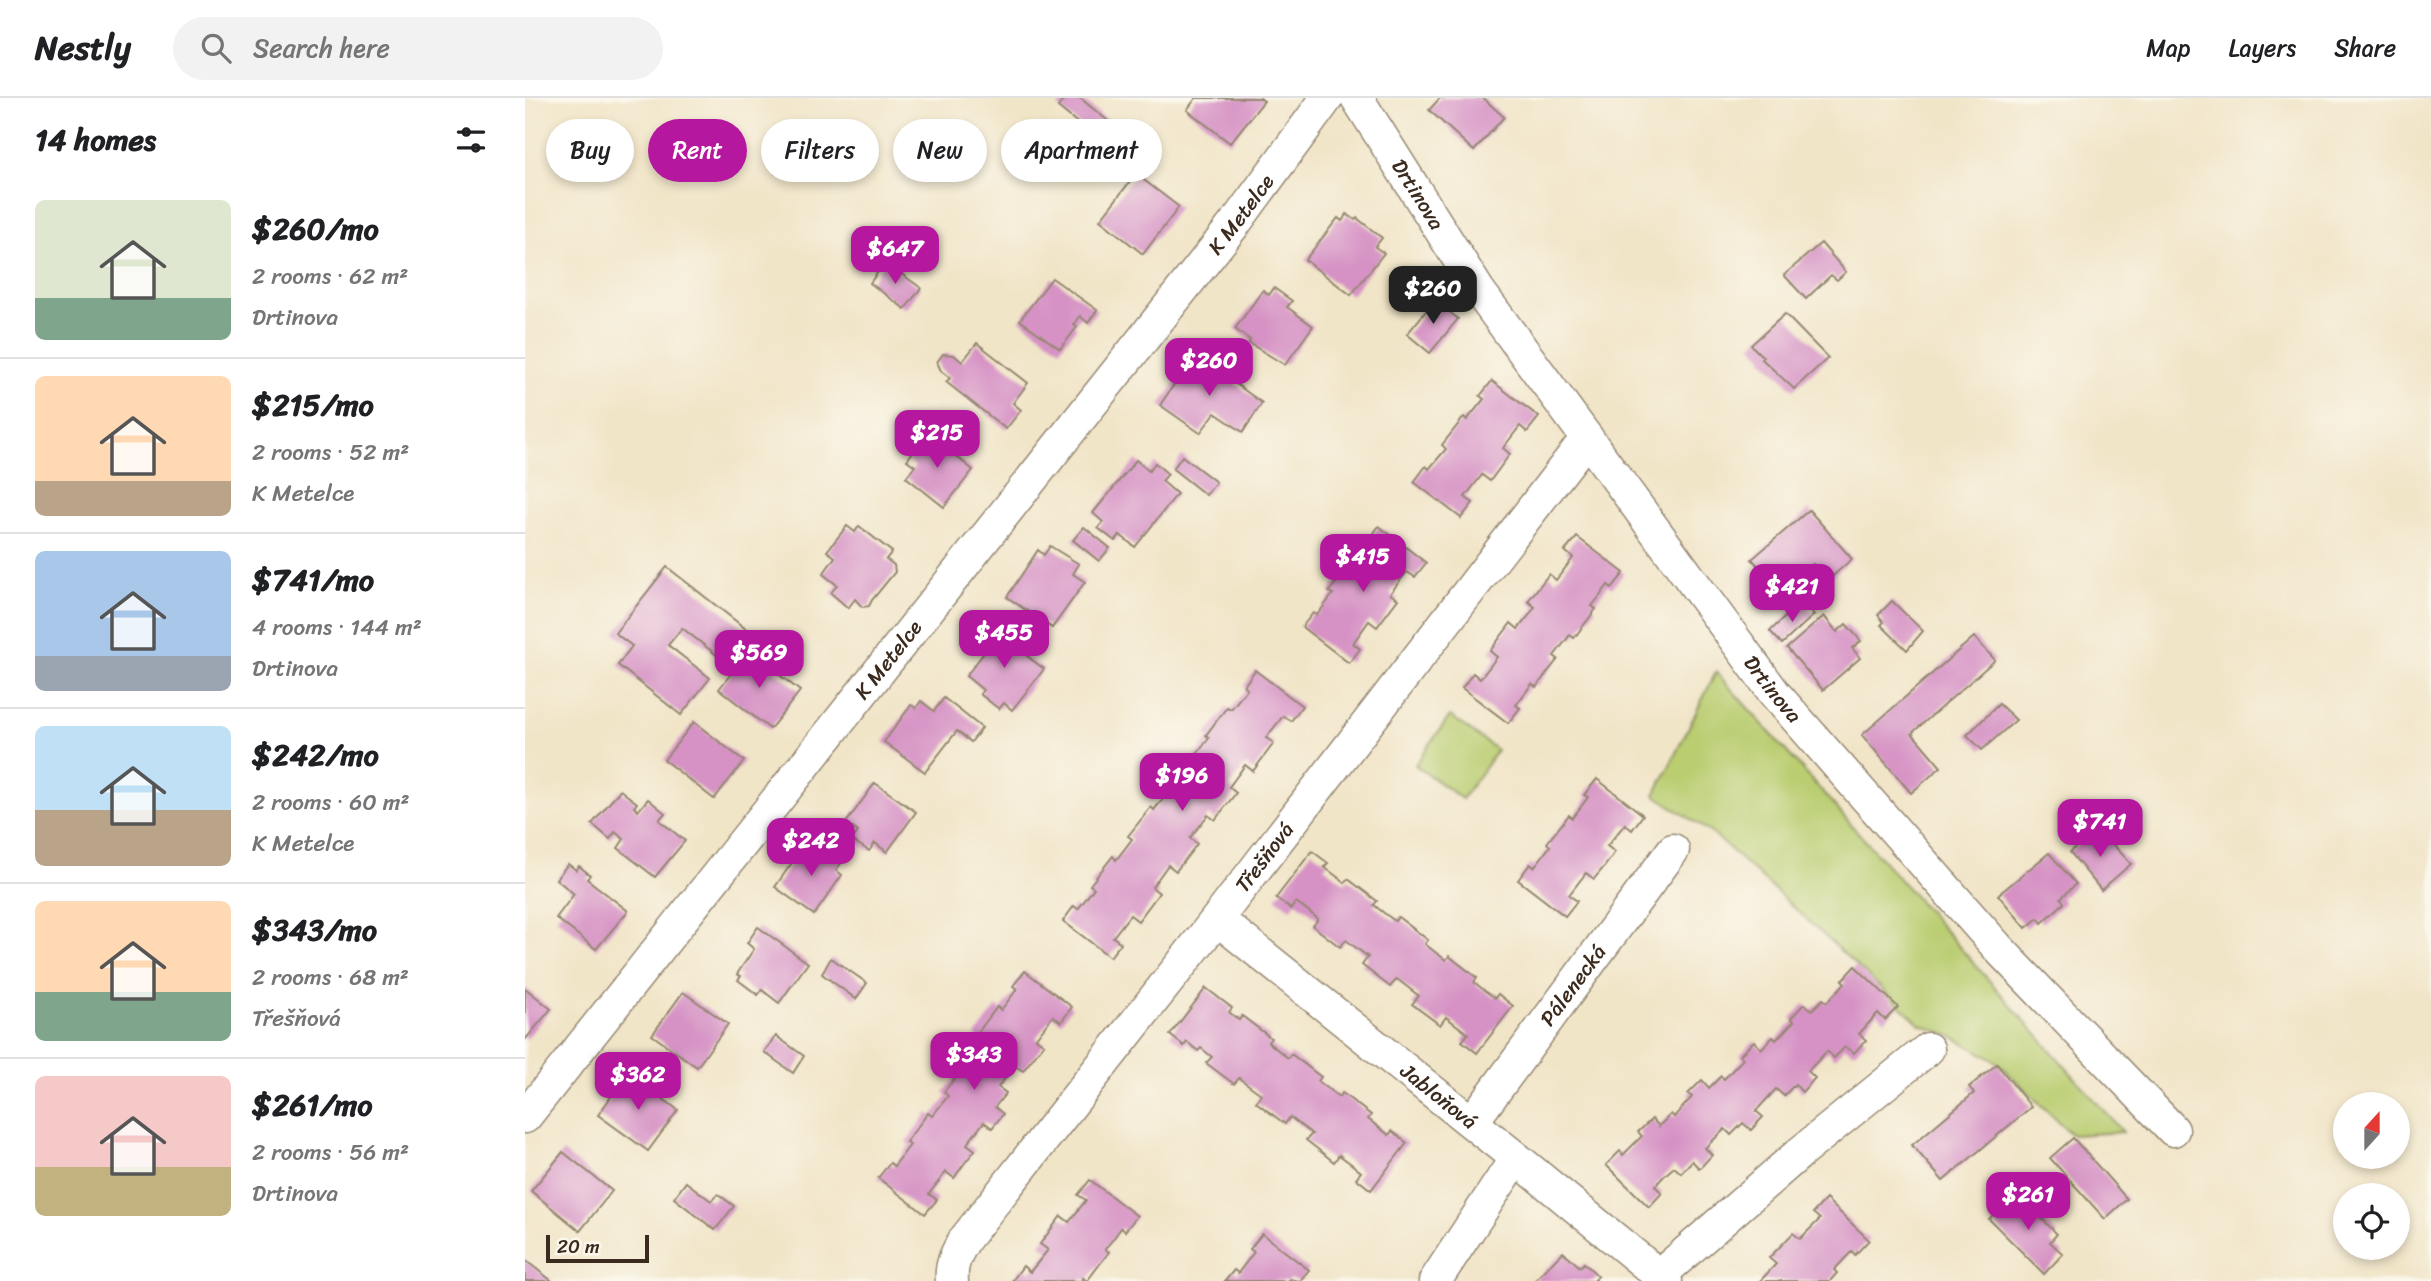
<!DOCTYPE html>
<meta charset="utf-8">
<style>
body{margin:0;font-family:Sriracha,sans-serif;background:#f2f2f2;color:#202124;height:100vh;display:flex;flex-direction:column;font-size:26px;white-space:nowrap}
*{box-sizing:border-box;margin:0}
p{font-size:23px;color:#757577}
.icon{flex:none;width:38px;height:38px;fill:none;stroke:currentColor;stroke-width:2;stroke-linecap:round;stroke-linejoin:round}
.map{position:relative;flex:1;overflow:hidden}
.side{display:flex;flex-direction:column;background:#fff;width:525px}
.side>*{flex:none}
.guide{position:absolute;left:21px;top:21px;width:665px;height:63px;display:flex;gap:14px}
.needle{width:46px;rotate:21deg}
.tools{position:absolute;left:1808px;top:994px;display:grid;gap:14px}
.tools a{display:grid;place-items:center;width:77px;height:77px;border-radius:50%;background:#fff;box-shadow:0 4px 10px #0003;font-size:35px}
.scale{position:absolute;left:21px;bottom:18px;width:103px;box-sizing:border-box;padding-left:7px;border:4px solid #3b2a1e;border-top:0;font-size:19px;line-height:24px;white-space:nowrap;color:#3b2a1e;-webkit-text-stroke:5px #fbf7ec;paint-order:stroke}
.price{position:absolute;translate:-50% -60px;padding:0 16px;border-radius:14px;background:#b5179e;color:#fff;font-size:23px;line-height:46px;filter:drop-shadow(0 2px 4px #0008)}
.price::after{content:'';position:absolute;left:50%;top:42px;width:21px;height:16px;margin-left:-10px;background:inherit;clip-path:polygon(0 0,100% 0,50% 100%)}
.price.selected{background:#222;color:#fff}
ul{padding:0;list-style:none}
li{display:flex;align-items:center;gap:21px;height:175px;padding:0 35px}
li+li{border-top:2px solid #e0e0e0}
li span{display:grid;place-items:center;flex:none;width:196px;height:140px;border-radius:10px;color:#555}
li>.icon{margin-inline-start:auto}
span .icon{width:84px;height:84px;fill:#fffc;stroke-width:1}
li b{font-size:30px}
h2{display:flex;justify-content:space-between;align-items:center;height:84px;padding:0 35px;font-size:30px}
.pill{padding:0 24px;border-radius:32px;background:#fff;box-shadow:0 4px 10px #0003;font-size:24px;line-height:63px}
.pill.selected{background:#b5179e;color:#fff}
header{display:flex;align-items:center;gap:42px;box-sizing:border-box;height:98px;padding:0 35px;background:#fff;border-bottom:2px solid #e0e0e0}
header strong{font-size:33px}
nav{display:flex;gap:38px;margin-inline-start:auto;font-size:24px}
.search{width:490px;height:63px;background:#f2f2f2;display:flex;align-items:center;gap:18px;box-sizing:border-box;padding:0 24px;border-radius:38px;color:#757577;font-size:26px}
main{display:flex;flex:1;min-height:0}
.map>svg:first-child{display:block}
.green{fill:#bacd71;stroke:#7a7c48;stroke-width:2}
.building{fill:#d692c5}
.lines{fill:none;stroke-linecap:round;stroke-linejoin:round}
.minor-casing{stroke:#968873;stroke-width:35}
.minor{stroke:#fff;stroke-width:32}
.labels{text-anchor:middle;stroke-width:5;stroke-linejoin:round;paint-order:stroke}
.street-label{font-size:21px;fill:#3b2a1e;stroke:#fbf7ec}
</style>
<header>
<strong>Nestly</strong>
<div class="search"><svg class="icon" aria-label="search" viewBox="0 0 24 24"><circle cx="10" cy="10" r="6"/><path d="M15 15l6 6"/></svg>Search here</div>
<nav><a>Map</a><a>Layers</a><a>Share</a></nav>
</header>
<main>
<section class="side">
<h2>14 homes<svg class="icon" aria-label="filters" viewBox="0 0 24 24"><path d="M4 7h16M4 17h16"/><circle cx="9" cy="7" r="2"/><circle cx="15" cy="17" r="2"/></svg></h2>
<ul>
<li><span style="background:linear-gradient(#dfe7d0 70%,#7fa58c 0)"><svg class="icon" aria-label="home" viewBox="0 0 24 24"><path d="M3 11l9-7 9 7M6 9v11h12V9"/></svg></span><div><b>$260/mo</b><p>2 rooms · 62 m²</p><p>Drtinova</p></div></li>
<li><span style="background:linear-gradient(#ffd9b3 75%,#b9a48a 0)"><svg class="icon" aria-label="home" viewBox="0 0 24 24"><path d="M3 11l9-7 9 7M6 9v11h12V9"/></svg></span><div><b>$215/mo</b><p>2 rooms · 52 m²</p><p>K Metelce</p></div></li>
<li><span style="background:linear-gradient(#a9c7e8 75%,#9aa5b1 0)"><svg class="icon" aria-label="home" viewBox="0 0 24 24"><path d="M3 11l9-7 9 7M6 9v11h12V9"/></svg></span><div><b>$741/mo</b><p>4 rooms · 144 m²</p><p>Drtinova</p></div></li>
<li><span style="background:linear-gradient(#bfe0f5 60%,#b9a48a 0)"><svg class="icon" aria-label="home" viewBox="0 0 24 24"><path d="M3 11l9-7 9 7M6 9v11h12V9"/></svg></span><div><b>$242/mo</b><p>2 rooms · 60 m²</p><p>K Metelce</p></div></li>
<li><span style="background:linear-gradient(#ffd9b3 65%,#7fa58c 0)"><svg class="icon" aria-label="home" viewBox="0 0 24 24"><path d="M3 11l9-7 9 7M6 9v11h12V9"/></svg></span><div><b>$343/mo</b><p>2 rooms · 68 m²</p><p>Třešňová</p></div></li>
<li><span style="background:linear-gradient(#f6c9c9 65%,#c2b280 0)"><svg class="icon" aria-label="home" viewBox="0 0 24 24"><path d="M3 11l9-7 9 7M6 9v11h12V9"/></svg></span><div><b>$261/mo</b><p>2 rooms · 56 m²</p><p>Drtinova</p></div></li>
</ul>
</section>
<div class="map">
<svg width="1906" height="1183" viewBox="0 0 1906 1183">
<rect width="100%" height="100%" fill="#fbf7ec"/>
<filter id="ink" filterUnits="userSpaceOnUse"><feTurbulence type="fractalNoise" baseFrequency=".0143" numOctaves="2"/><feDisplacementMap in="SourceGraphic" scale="14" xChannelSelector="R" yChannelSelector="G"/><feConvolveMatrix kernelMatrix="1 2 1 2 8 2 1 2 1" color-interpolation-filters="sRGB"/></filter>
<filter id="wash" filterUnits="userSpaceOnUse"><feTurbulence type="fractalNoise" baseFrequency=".00686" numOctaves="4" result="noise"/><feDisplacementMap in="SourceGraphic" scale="28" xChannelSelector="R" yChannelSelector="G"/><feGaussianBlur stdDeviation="1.57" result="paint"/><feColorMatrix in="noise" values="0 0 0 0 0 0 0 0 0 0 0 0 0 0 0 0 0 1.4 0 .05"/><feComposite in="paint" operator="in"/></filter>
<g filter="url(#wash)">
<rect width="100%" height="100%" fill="#f1e5c8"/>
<g class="green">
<polygon points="1191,574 1246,636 1598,1034 1547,1037 1472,964 1428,939 1395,926 1192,739 1130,697"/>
<polygon points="925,618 972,652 937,701 890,667"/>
</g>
<g id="blocks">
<g class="building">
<polygon points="540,0 555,0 610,45 597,61 533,9"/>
<polygon points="671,0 735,0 739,3 705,45 662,12"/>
<polygon points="915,0 958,0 979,19 949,53 904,12"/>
<polygon points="611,76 654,109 618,156 575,122"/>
<polygon points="822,116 830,122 832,120 857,140 850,149 859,155 826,197 780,162 813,120 817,123"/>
<polygon points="1296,145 1321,174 1312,182 1306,177 1281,201 1259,177"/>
<polygon points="360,164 396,190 380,211 345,185"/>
<polygon points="527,180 572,212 563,225 555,218 549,227 552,229 535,251 495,222"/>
<polygon points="749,190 767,203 762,209 788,228 760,267 724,245 725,242 710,231 738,192 744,197"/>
<polygon points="910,202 933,221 905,255 882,236"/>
<polygon points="1260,216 1303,260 1269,291 1237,261 1238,259 1226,247"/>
<polygon points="452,245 503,285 488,305 496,312 481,331 421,284 425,280 416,273 412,264 418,256 429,257 437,264"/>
<polygon points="670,256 737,305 718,334 690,315 675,335 635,307"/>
<polygon points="967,283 1014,319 1002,334 995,328 978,350 985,356 965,383 957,377 940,399 948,405 936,420 889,384 901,368 904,371 921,351 917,347 939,319 942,322 959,301 955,298"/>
<polygon points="402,335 448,372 419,409 381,379 390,368 382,362"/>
<polygon points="657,358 691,384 681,397 648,371"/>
<polygon points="611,362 624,373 630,365 643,376 637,383 652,396 610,449 595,437 590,443 573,430 578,424 568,415"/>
<polygon points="1284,412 1327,461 1302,483 1288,466 1255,493 1227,461"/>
<polygon points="322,428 330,434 334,428 367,454 361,461 369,467 370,474 347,502 344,508 337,509 330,501 323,510 306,495 312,487 298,476 310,459 302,453"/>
<polygon points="854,428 901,465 890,479 882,474 874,484 865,496 873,501 852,529 844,523 828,545 835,551 824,565 777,529 788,515 792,517 808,496 804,494 826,465 830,468 838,458 846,447 842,444"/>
<polygon points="559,429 585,450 574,463 548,442"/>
<polygon points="1052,439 1099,475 1087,490 1083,487 1075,498 1067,508 1071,511 1049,540 1045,537 1029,558 1033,561 1011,589 1007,586 991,607 995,610 983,625 937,590 948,575 955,581 972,559 965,553 986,525 993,531 1002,520 1010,509 1003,503 1024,476 1031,482 1048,460 1040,453"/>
<polygon points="525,448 554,466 548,476 560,484 527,530 482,499 513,452 519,457"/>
<polygon points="142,469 226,535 202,565 157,530 143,547 185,580 156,617 93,567 107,548 90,535"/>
<polygon points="1367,503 1398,533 1382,552 1356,527 1359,524 1353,517"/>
<polygon points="1280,506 1289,517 1257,546 1245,533 1269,511 1274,511"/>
<polygon points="1299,518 1312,534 1321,526 1336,543 1327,550 1335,560 1298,592 1262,550"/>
<polygon points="474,527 507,552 502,558 519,571 487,612 479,605 474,611 455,596 458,592 441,578 458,556 454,552"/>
<polygon points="1449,539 1470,562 1387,635 1416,669 1386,695 1337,637"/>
<polygon points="224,553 275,593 245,631 194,591"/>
<polygon points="730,572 777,608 766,623 758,618 741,640 749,645 728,673 720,667 704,689 711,695 690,722 683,717 665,740 672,746 651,773 643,767 627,789 634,795 613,823 605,817 588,839 596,845 585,859 538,823 549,808 553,811 569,790 565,787 588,758 591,762 607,741 603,738 626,709 629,712 638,701 646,689 643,687 665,658 668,661 684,640 681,637 702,609 706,611 722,591 719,588"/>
<polygon points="419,600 457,630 446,644 432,633 400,674 359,644 386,607 391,610 396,603 409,613"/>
<polygon points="1474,606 1491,622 1457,652 1442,637"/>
<polygon points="169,624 219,663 189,701 139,662"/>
<polygon points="1072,681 1118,717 1107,732 1100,726 1082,748 1090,754 1080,768 1069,781 1061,775 1044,797 1052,803 1040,818 993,782 1005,766 1009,769 1017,759 1025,748 1022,745 1044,717 1047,720 1055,710 1063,699 1059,697"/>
<polygon points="350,685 391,714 362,754 350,745 344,753 327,742 333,734 321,725"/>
<polygon points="95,692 112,705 109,709 113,713 123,701 140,715 134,722 160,743 130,779 93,750 99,741 90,734 85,741 67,726"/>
<polygon points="1573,730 1606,766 1576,792 1545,754"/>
<polygon points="288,743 317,764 311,772 317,777 289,817 250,789 278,749 282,752"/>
<polygon points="787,753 803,765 799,769 810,777 820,785 823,781 852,803 849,807 859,815 870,823 873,819 903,842 900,846 910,854 921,862 924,858 952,880 949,884 960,893 970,900 973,896 988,908 952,955 937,943 943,936 921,919 915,927 887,906 894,898 872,881 865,889 837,867 843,859 821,842 815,849 788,828 793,821 782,812 771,804 766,811 751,800"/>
<polygon points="1524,755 1551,786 1536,800 1539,805 1517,825 1513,820 1501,830 1473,797"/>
<polygon points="43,766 51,772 54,768 65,777 62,781 103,813 71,851 31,820 49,796 31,781"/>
<polygon points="233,829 283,865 254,905 237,892 233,897 213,882 216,878 212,876 229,851 222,845"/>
<polygon points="306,860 342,885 331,901 297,876"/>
<polygon points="1330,868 1373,909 1360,922 1353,915 1334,936 1341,942 1329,955 1320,949 1309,960 1302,953 1283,973 1290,980 1277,994 1270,986 1259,998 1251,991 1231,1013 1238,1019 1226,1032 1218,1025 1206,1037 1200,1031 1180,1050 1187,1057 1177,1068 1174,1070 1167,1063 1156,1075 1149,1069 1139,1078 1130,1088 1137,1095 1124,1109 1081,1067 1095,1053 1098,1057 1117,1038 1113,1034 1127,1021 1134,1028 1146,1016 1149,1019 1167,999 1163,996 1177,982 1184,990 1196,978 1199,981 1218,961 1215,957 1229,943 1236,951 1248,939 1251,942 1269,923 1266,920 1279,906 1287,912 1298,901 1302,904 1320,885 1317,882"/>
<polygon points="500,873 547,909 536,924 528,918 511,940 519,946 508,960 498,973 490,968 473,989 481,995 470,1009 478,1016 467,1030 459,1024 442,1046 450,1052 439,1066 429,1080 421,1074 404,1096 412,1102 400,1116 353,1080 365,1065 369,1068 385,1047 381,1044 403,1015 407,1018 423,998 419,994 430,980 422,974 434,958 438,961 454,941 450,938 472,909 476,912 492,891 488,888"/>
<polygon points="0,890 26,911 0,942"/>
<polygon points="681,890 707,910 704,914 714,922 717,918 746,940 743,944 763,960 766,956 796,979 793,983 814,999 817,995 846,1017 843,1021 864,1037 867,1033 882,1045 846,1092 831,1080 836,1074 825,1065 814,1057 809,1064 781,1042 787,1036 765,1019 760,1026 731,1004 736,996 714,980 709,986 681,965 687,959 676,950 673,953 662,944 659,948 645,937"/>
<polygon points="158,894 203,926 172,969 127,937"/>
<polygon points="251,938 279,958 268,975 239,954"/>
<polygon points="1472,966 1506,1009 1418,1083 1387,1047 1449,995 1444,989"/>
<polygon points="103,975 153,1012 123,1053 73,1017"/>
<polygon points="1548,1040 1602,1101 1580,1121 1525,1060"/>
<polygon points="38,1054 87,1093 55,1133 6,1093"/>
<polygon points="565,1082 612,1118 600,1133 596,1130 588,1141 580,1151 584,1154 562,1183 558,1180 556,1183 487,1183 498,1168 505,1174 523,1152 515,1146 536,1118 544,1124 561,1102 553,1097"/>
<polygon points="161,1084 186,1103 193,1096 209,1108 190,1132 149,1100"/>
<polygon points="1491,1094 1532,1136 1525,1144 1538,1156 1519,1176 1464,1121"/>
<polygon points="1301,1101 1344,1142 1330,1157 1327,1153 1309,1172 1312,1175 1305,1183 1235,1183 1251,1166 1244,1160 1268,1135 1275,1141 1295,1121 1288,1115"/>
<polygon points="737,1136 784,1172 775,1183 765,1181 763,1183 700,1183 709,1172 713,1175 729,1154 725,1151"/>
<polygon points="1038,1154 1055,1169 1059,1165 1073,1178 1069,1183 1009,1183"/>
<polygon points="0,1162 27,1183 0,1183"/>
</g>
</g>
</g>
<g filter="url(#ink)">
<use href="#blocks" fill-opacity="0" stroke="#968873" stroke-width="2"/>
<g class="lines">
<g class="minor-casing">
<g id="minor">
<path id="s1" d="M832,0L954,193L1250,596L1474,851L1648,1032"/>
<path id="s2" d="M692,821L991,1060L1141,1183"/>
<path id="s3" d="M0,1019L711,124L802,0"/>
<path id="s4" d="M947,1024L1148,752"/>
<polyline points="1135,1177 1276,1054 1403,951"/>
<path id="s5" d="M427,1183C425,1167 432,1154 440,1141L692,821L1062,340"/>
<polyline points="910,1183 991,1060"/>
</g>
</g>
<use href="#minor" class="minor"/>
</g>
</g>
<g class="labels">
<g class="street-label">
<text dy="7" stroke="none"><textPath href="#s1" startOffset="114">Drtinova</textPath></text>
<text dy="7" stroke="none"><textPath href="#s3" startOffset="1152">K Metelce</textPath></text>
<text dy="7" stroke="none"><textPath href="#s3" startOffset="584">K Metelce</textPath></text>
<text dy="7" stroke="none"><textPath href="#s1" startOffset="723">Drtinova</textPath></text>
<text dy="7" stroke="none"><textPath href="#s5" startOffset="530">Třešňová</textPath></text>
<text dy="7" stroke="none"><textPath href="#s4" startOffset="170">Pálenecká</textPath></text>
<text dy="7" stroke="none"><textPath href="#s2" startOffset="284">Jabloňová</textPath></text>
</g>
</g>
</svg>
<div class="tools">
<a><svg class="needle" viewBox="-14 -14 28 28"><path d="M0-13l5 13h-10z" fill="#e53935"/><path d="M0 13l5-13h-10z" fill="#757577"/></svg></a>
<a><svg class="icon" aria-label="locate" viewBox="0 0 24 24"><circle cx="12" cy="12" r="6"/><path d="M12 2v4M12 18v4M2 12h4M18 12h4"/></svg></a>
</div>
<div class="scale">20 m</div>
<b class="price" style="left:370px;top:188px">$647</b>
<b class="price selected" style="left:908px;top:228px">$260</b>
<b class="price" style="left:684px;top:300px">$260</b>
<b class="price" style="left:412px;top:372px">$215</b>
<b class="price" style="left:838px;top:496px">$415</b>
<b class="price" style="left:1267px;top:526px">$421</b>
<b class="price" style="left:479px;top:572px">$455</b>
<b class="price" style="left:234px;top:592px">$569</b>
<b class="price" style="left:657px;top:715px">$196</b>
<b class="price" style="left:1575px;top:761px">$741</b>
<b class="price" style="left:286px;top:780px">$242</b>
<b class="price" style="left:449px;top:994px">$343</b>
<b class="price" style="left:113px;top:1014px">$362</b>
<b class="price" style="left:1503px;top:1134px">$261</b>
<div class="guide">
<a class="pill">Buy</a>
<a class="pill selected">Rent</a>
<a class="pill">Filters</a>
<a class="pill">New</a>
<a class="pill">Apartment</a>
</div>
</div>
</main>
